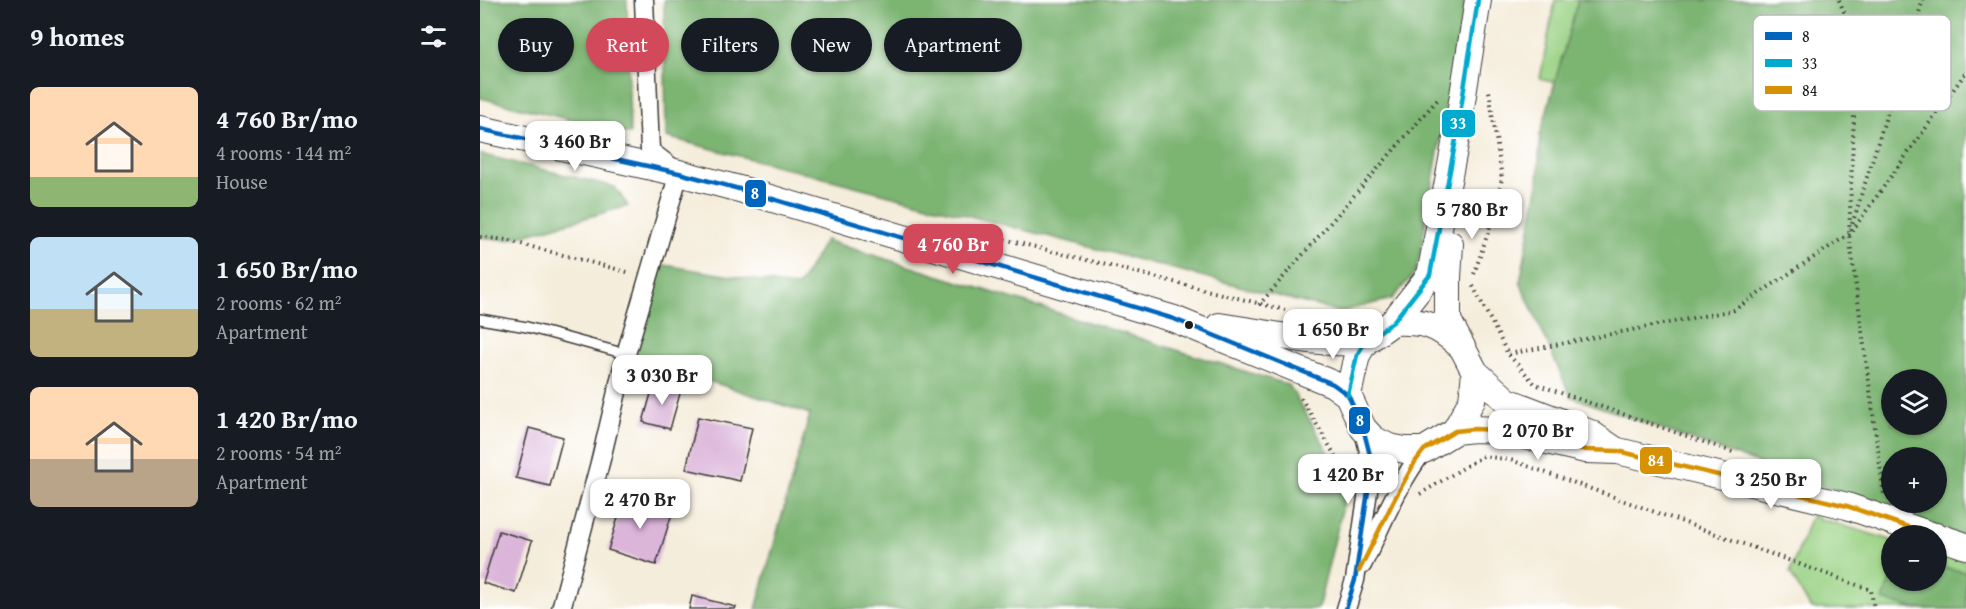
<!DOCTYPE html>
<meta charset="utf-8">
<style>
body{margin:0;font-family:"Gentium Book Plus",serif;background:#20242c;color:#f1f3f6;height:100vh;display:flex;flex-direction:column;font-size:22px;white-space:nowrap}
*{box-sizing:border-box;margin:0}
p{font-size:20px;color:#9ea1a6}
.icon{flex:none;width:33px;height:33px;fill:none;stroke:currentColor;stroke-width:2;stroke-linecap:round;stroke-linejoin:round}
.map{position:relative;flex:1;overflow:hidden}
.drawer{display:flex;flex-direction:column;background:#171b24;width:480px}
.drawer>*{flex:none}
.banner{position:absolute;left:18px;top:18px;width:570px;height:54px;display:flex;gap:12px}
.buttons{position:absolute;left:1401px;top:369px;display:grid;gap:12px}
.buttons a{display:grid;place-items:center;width:66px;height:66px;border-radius:50%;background:#171b24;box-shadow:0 2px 4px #0004;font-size:30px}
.price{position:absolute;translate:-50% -51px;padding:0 14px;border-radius:12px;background:#fff;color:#222;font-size:20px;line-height:39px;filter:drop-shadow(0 2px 3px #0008)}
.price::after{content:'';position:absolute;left:50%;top:36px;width:18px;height:14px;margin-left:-9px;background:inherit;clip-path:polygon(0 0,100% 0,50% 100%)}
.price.on{background:#d1495b;color:#fff}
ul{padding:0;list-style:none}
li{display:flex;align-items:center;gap:18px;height:150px;padding:0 30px}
li span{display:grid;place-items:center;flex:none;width:168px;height:120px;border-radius:9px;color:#555}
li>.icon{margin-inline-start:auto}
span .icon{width:72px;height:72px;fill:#fffc;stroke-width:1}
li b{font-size:26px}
h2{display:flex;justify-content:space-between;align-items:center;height:72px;padding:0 30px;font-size:26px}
.tag{padding:0 21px;border-radius:27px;background:#171b24;box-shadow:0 2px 4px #0004;font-size:21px;line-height:54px}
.tag.on{background:#d1495b;color:#fff}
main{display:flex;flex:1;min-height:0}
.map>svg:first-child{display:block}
.green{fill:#9ad284;stroke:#5b7750;stroke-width:1.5}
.forest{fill:#7bb472;stroke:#4c6847;stroke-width:1.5;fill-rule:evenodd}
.building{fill:#dbb5da}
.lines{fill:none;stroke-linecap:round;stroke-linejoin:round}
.lane-casing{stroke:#3d3b39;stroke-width:12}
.street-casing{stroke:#3d3b39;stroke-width:21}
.secondary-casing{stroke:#3d3b39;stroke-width:28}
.path{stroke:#3d3b39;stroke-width:4;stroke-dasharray:1.5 4.5;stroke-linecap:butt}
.lane{stroke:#fff;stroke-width:9}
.street{stroke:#fff;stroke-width:18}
.secondary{stroke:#fff;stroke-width:26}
.bus-1-casing{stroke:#fff;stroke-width:9}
.bus-2-casing{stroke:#fff;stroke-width:9}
.bus-3-casing{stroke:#fff;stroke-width:9}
.bus-1{stroke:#0065bd;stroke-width:4.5}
.bus-2{stroke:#00a9ce;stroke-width:4.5}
.bus-3{stroke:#d69104;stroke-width:4.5}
.bus-dot{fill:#1c1c1c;stroke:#fff;stroke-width:2}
.key{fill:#fff;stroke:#bbb;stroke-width:1.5}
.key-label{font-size:16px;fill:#1c1c1c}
.line-badge{stroke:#fff;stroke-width:2}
.badge-label{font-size:16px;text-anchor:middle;font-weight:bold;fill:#fff}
</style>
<main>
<section class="drawer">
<h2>9 homes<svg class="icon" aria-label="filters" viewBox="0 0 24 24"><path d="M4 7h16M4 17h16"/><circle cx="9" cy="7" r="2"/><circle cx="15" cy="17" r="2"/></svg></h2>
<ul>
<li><span style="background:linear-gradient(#ffd9b3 75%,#8fb573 0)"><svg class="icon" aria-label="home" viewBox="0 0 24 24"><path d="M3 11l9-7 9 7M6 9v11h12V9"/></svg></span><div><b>4 760 Br/mo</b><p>4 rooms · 144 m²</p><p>House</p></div></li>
<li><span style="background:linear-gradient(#bfe0f5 60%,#c2b280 0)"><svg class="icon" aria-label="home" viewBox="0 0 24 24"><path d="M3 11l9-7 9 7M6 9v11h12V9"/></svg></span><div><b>1 650 Br/mo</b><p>2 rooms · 62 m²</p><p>Apartment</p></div></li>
<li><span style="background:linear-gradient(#ffd9b3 60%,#b9a48a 0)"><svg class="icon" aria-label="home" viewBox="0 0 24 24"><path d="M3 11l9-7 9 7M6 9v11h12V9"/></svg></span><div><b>1 420 Br/mo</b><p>2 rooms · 54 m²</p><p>Apartment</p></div></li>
</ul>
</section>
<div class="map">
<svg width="1486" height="609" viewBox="0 0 1486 609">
<rect width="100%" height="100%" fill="#fff"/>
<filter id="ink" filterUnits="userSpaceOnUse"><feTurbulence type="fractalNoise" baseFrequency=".0167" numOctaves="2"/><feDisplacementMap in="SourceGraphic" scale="12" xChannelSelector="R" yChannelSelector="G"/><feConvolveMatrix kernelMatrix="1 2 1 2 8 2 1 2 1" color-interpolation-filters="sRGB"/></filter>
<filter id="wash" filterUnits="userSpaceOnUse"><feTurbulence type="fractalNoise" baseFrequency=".008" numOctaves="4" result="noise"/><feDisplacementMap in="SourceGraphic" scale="24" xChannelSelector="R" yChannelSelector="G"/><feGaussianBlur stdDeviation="1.35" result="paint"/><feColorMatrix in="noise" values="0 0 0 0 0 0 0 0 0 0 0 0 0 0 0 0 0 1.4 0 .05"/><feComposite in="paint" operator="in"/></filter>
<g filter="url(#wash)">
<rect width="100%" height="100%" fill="#f5eddb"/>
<g class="green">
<polygon points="1075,0 1108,0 1091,87 1060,79"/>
<polygon points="1331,516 1411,540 1412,580 1456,580 1457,553 1486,561 1486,609 1331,609 1310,573"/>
</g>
<g class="forest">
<polygon points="0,0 147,0 150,134 0,98"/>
<polygon points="184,0 985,0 940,254 935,273 912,299 859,312 186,137"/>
<path d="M1098,0H1486V537L1091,397L1040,282L1058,187L1060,135ZM1412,380H1456V424H1412ZM1412,458H1456V502H1412Z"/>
<polygon points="0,154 135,187 148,206 26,240 0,237"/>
<polygon points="345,240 809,385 868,485 838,609 276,609 330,414 146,354 179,264 318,287"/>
<polygon points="1457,566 1486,572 1486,609 1435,609 1403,600 1411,578 1412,580 1456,580"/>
</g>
<g id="blocks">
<g class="building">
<polygon points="174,383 201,390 190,429 163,422"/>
<polygon points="218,417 272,428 260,481 206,469"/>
<polygon points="49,428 83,437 70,486 36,478"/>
<polygon points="145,495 193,510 176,565 128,550"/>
<polygon points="19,531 52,541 36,593 3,583"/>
<polygon points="212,596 256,607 255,609 209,609"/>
</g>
</g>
</g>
<g filter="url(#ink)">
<use href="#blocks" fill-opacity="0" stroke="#3d3b39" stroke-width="1.5"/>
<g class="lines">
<g class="lane-casing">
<polyline id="lane" points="0,319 47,327 146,354"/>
</g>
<g class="street-casing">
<g id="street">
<path d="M882,565C901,527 917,484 944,450"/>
<polyline points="81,609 121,459 146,354 199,173 170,151 164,0"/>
<polyline points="866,609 875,580 888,491 891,459 883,428"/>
</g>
</g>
<g class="secondary-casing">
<g id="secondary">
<polyline points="0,129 199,173 263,190 694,319 853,384 868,395 883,428 893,439 909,447 925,450 944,450 975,431 994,429 1019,430 1106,450 1138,451 1367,506 1454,536"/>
<polyline points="970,244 968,278 968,320 995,372 1027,401 1110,433 1135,450"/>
<path d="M913,322C943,321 956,324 978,344"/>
<path d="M739,326C787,333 837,345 885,342"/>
<polyline points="868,395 877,355 885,342 913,322 950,275 976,139 998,0"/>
<polyline points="975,431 992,400 995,372"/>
<polyline points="1456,536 1486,546"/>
</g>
</g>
<g class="path">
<polyline points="1359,0 1377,43 1369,234 1404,495"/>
<polyline points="484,229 805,310"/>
<polyline points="1372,231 1486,72"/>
<polyline points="0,237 26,240 151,273"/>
<polyline points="994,274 1016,209 1022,178 1009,91"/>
<polyline points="993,286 1028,354 1055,384 1253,452"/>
<polyline points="779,305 958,99"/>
<polyline points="1029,354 1254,310 1369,234 1443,0"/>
<polyline points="821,398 869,479"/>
<polyline points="940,494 1003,456 1031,460 1391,590 1394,609"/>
</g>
<use href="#lane" class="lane"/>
<use href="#street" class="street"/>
<use href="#secondary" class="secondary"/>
<g class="bus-1-casing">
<polyline id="bus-1" points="0,129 199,173 263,190 694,319 853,384 868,395 883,428 891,459 888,491 875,580 866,609"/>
</g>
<g class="bus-2-casing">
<polyline id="bus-2" points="868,395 877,355 885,342 913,322 950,275 976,139 998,0"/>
</g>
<g class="bus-3-casing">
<polyline id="bus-3" points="879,571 914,500 935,462 944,450 975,431 994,429 1019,430 1106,450 1138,451 1367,506 1454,536"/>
</g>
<use href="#bus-1" class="bus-1"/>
<use href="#bus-2" class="bus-2"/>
<use href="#bus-3" class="bus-3"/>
</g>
</g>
<circle class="bus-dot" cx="709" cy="325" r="5"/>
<rect x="1273" y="15" width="198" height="96" rx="9" class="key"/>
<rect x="1285" y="32" width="27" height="8" fill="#0065bd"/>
<rect x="1285" y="59" width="27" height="8" fill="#00a9ce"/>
<rect x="1285" y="86" width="27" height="8" fill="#d69104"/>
<g class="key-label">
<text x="1322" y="42">8</text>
<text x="1322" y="69">33</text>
<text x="1322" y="96">84</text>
</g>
<g class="line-badge">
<rect x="961" y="109" width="35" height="29" rx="6" fill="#00a9ce"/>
<rect x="264" y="179" width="23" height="29" rx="6" fill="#0065bd"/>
<rect x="868" y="406" width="23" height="29" rx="6" fill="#0065bd"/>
<rect x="1159" y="446" width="34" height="29" rx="6" fill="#d69104"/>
</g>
<g class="badge-label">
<text x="978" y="129">33</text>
<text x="275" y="199">8</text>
<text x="880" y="426">8</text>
<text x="1176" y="466">84</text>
</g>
</svg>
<div class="buttons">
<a><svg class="icon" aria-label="layers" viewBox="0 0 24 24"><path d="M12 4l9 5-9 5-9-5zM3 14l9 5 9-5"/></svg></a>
<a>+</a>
<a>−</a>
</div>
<b class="price" style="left:95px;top:172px">3 460 Br</b>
<b class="price" style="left:992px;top:240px">5 780 Br</b>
<b class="price on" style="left:473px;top:275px">4 760 Br</b>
<b class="price" style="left:853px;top:360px">1 650 Br</b>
<b class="price" style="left:182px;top:406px">3 030 Br</b>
<b class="price" style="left:1058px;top:461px">2 070 Br</b>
<b class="price" style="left:868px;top:505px">1 420 Br</b>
<b class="price" style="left:1291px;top:510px">3 250 Br</b>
<b class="price" style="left:160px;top:530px">2 470 Br</b>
<div class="banner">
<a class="tag">Buy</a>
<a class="tag on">Rent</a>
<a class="tag">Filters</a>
<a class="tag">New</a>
<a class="tag">Apartment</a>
</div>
</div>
</main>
